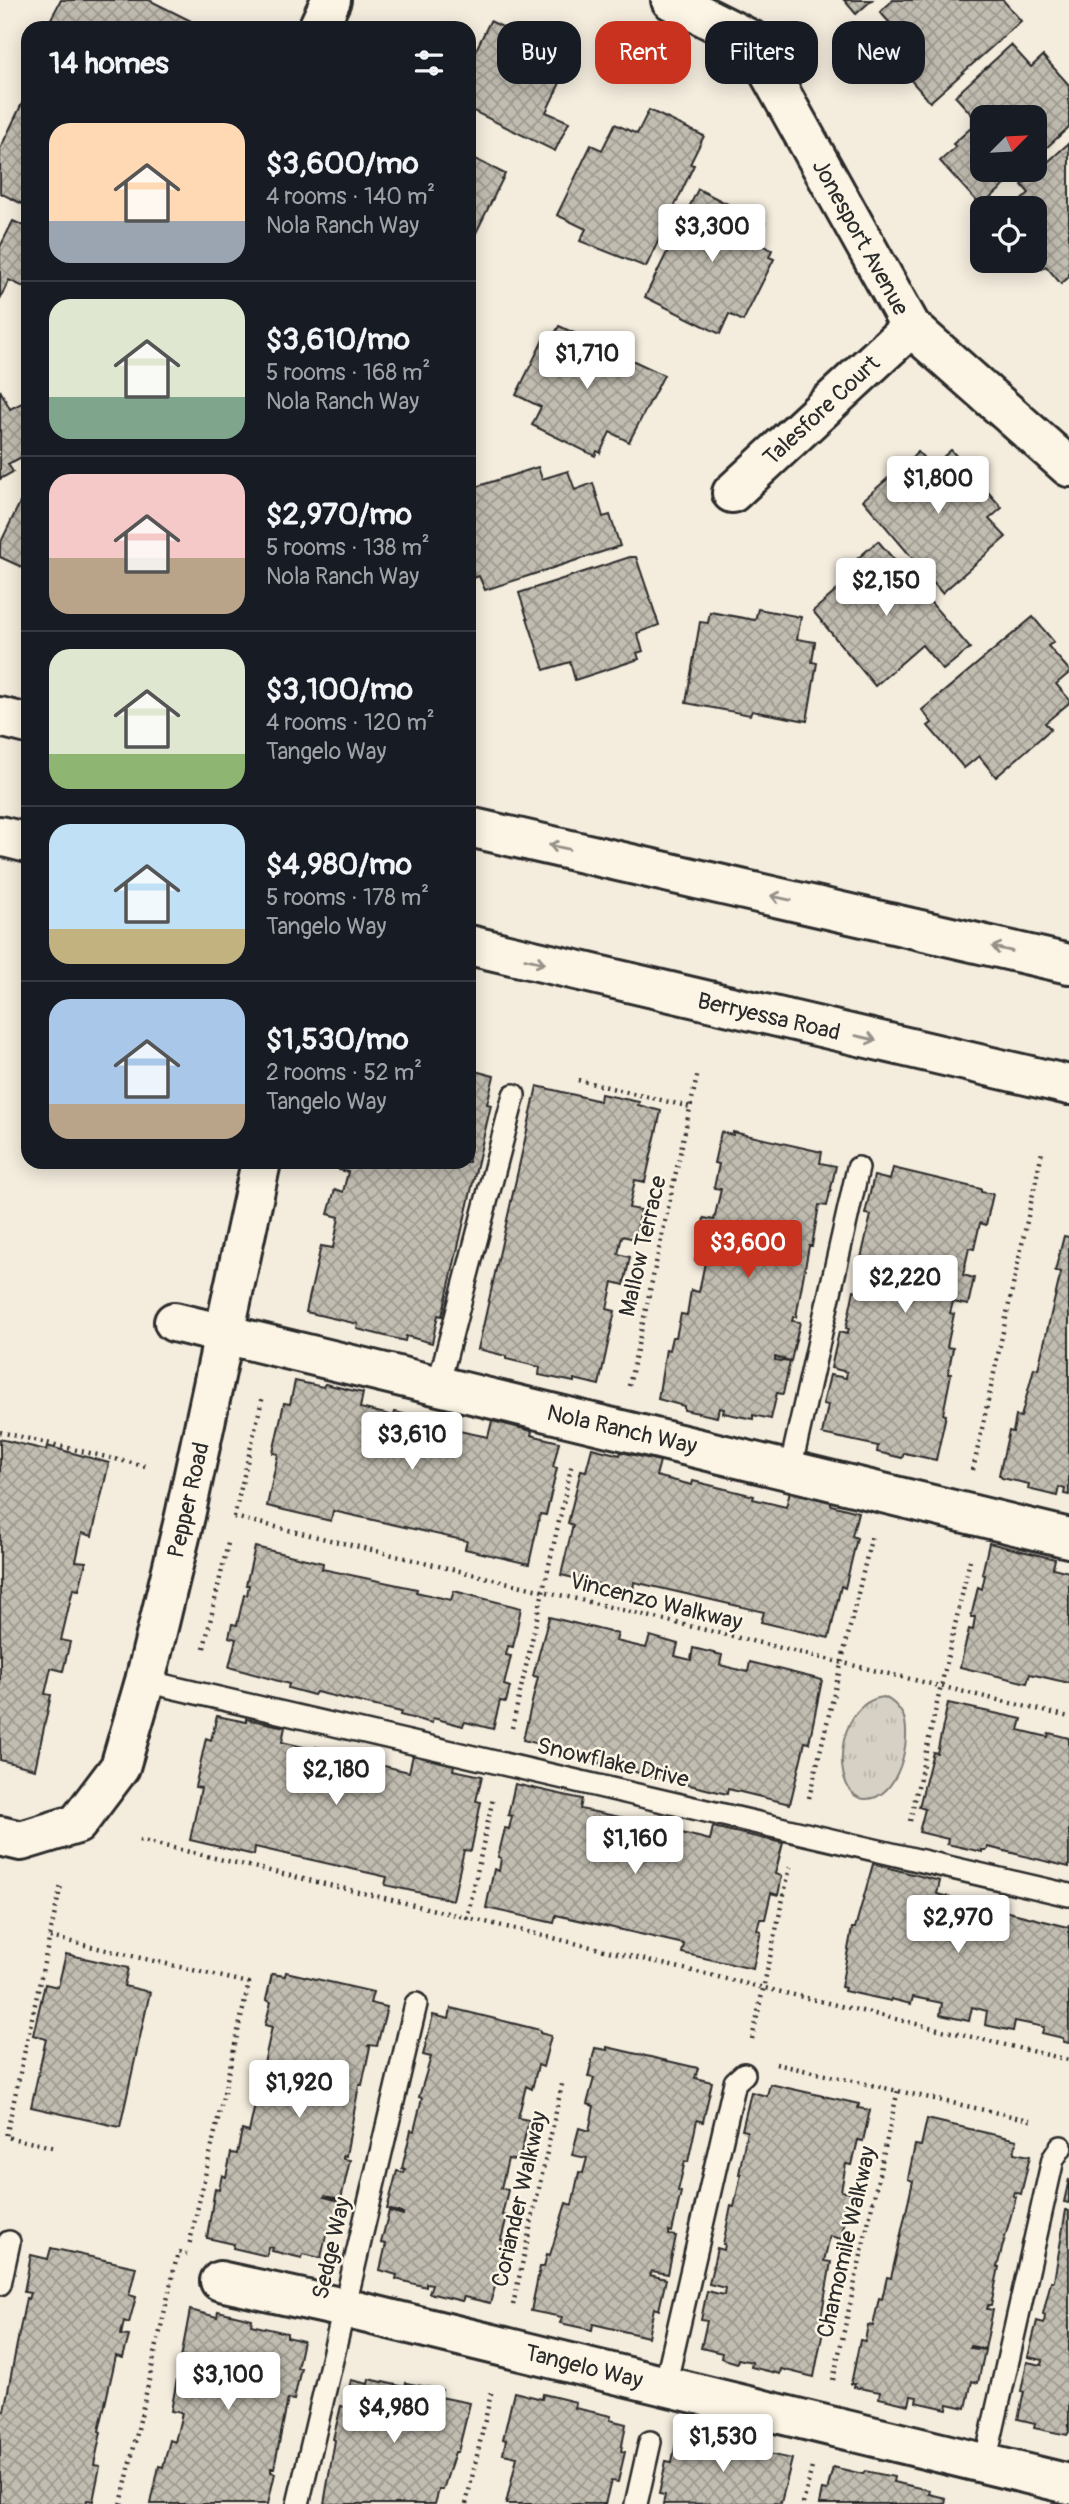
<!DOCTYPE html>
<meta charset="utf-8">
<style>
body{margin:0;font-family:Pangolin,sans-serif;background:#20242c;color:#f1f3f6;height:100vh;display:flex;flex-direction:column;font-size:26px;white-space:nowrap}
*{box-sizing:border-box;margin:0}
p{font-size:23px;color:#9ea1a6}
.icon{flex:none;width:38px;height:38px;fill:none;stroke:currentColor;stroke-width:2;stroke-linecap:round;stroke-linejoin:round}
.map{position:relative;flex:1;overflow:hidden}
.sheet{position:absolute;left:21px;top:21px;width:455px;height:1148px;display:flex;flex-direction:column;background:#171b24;border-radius:21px;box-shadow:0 4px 18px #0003}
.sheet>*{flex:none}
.guide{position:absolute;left:497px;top:21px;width:466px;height:63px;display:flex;gap:14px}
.needle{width:46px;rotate:66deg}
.buttons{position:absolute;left:970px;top:105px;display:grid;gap:14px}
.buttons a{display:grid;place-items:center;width:77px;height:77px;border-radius:14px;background:#171b24;box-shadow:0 4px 18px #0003;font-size:35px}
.price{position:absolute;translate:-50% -60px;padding:0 16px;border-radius:7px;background:#fff;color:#222;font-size:23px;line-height:46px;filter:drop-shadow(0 2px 4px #0008)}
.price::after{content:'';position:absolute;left:50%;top:42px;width:21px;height:16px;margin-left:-10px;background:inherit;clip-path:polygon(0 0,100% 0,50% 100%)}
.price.current{background:#c8321e;color:#fff}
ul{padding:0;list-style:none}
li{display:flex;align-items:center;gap:21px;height:175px;padding:0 28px}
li+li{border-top:2px solid #363941}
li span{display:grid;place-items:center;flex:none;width:196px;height:140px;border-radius:21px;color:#555}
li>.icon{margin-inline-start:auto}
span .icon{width:84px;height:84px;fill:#fffc;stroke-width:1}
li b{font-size:30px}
h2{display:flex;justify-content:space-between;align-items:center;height:84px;padding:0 28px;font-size:30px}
.chip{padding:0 24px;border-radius:21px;background:#171b24;box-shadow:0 4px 18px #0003;font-size:24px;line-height:63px}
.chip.current{background:#c8321e;color:#fff}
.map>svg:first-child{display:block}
.grass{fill:url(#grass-tufts);stroke:#807e78;stroke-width:2}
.building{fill:url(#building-cross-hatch);stroke:#2b2b2b;stroke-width:2}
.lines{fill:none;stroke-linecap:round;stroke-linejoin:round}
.lane-casing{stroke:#2b2b2b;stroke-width:26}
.street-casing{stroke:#2b2b2b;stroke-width:44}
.primary-casing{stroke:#2b2b2b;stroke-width:44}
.path{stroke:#2b2b2b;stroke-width:4.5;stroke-dasharray:2 5;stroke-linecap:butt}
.lane{stroke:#fcf5e5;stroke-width:21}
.street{stroke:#fcf5e5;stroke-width:38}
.primary{stroke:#fcf5e5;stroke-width:38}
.oneway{stroke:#949088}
.labels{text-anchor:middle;stroke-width:5;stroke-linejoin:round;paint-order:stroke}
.street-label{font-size:23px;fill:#2b2b2b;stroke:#fcf5e5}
</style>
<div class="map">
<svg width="1069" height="2504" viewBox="0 0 1069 2504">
<defs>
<pattern id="grass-tufts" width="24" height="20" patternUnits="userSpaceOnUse" patternTransform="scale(1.75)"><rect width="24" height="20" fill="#d6d1c4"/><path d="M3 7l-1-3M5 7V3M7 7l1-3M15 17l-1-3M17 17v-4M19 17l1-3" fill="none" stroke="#b8b4a9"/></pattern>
<pattern id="building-cross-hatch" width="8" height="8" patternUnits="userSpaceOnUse" patternTransform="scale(1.75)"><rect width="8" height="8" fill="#c2bdb1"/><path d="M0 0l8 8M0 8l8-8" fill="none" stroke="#9e9a90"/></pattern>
</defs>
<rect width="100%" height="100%" fill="#f4edde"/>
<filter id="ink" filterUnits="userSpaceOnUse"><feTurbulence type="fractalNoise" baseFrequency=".0143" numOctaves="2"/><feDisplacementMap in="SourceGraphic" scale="14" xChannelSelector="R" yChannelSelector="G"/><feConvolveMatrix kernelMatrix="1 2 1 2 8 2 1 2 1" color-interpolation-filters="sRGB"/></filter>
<g filter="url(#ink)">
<path class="grass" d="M884,1697C893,1701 898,1706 903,1715C913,1739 898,1799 866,1799C830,1799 833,1702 884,1697Z"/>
<g class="building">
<polygon points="61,0 149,0 191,21 187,28 46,28"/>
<polygon points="844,0 872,0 856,14"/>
<polygon points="893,0 1003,0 1021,21 930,102 880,45 896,30 880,12"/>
<polygon points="490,21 571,60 546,112 569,122 555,151 469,109 469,49 475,52"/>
<polygon points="1011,45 1031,67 1043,56 1069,85 1069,127 1034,159 1034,117 982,117 982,170 1022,170 981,206 940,161 956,147 953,144 972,127 972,115 955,96"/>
<polygon points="28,91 28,207 0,193 0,149"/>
<polygon points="649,110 704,136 690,164 694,165 646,267 580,241 586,229 557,215 591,145 602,150 615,124 637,134"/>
<polygon points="1069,143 1069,277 1061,284 1046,266 1042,269 1038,264 1034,267 1028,261 1034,261 1034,208 1013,208 1029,193 1022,185"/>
<polygon points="469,156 505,174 469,247"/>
<polygon points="698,189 765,223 755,241 772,250 769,257 774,259 743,321 729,314 720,334 645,297"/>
<polygon points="13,221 28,228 28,289 9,280 0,299 0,247"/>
<polygon points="559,326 664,375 629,442 610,432 600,453 597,451 595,456 532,425 541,407 516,395 547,332 554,335"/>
<polygon points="0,390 10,409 28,400 28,454 8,464 13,472 0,479"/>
<polygon points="951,450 1002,508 989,519 1006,537 942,593 863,500 918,452 932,467"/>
<polygon points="538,467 542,479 568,471 575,490 593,483 603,517 610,515 620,546 485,590 479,576 474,578 469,562 469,520 473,519 469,507 469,489"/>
<polygon points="27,488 28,489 28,570 0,557 0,544"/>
<polygon points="878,541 970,648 943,670 922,645 875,686 813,611 850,579 843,571"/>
<polygon points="630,557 636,557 659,625 637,633 643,651 637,653 639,659 575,680 570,662 544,670 519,593"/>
<polygon points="758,609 801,617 797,639 815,642 812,662 817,663 807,721 752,711 750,715 686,703 700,622 708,623 710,612 755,620"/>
<polygon points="1033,617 1054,642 1048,646 1069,670 1069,673 1056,684 1069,699 1069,703 1045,723 1051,729 996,777 979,756 964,768 928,726 932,723 922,710"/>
<polygon points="469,1064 472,1065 471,1070 494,1076 487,1104 491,1105 442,1316 438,1315 432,1343 406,1336 405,1341 357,1329 358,1324 306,1312 321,1246 333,1248 339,1217 328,1214 335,1189 343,1192 348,1172 339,1170 341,1162 469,1162"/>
<polygon points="537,1086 600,1101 601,1094 639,1102 638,1105 661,1111 645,1182 635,1180 629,1208 641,1210 635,1239 622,1236 618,1254 630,1257 624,1285 613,1282 607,1309 615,1311 599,1385 574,1379 574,1382 539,1375 540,1367 506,1359 506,1356 478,1349"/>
<polygon points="721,1132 733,1135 733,1132 822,1152 820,1163 836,1166 827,1206 819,1205 812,1246 809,1246 796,1317 793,1317 792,1321 800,1322 791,1361 775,1357 775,1360 790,1362 783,1394 777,1393 771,1419 753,1415 753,1419 723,1413 724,1409 719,1408 717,1417 684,1410 684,1406 658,1399 666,1349 669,1350 672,1337 676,1337 681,1314 687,1315 691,1290 699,1292 705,1262 695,1260 704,1218 714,1220 721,1189 714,1188 719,1164 714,1163"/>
<polygon points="893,1168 981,1189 981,1192 993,1194 986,1225 980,1223 974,1249 969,1248 963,1275 974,1278 968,1305 953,1302 950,1313 954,1314 947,1347 953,1348 948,1374 951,1374 943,1414 946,1415 936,1460 904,1453 902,1458 877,1452 878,1446 822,1434 828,1405 823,1404 830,1375 846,1378 847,1372 831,1368 839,1332 847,1334 849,1329 846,1328 854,1290 857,1291 864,1259 861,1258 871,1215 865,1214 874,1176 890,1180"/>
<polygon points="1064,1236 1069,1237 1069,1495 1064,1494 1065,1489 1059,1487 1057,1496 1028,1489 1029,1484 1002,1478 999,1475 1009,1431 1013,1432 1016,1416 1021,1417 1034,1368 1038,1369 1061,1272 1055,1271"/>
<polygon points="295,1381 323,1387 325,1384 363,1393 360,1408 394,1416 395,1412 459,1427 459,1431 488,1437 492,1421 532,1431 531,1435 559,1442 553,1467 557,1468 546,1515 540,1514 529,1564 465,1549 467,1541 333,1511 331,1521 267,1506 278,1454 273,1453 284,1403 290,1404"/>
<polygon points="0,1439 46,1450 47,1446 109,1463 92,1536 82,1533 76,1561 86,1562 79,1590 73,1589 61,1640 70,1642 63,1671 51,1668 45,1694 51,1695 35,1769 0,1760"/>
<polygon points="592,1448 620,1455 621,1452 660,1461 656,1476 692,1485 693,1481 754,1496 753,1499 786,1507 790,1491 831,1502 831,1505 858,1512 852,1536 857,1538 845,1588 841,1586 829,1638 761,1622 764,1612 634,1582 633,1592 561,1575 573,1525 568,1523 581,1470 586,1471"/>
<polygon points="989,1543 1055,1559 1053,1568 1069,1572 1069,1683 1030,1674 1027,1683 960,1667 969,1629 973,1630 975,1617 971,1617 978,1587 982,1589 985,1575 982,1574"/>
<polygon points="255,1547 323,1563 322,1569 417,1589 416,1592 451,1600 454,1591 521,1608 513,1647 508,1646 506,1655 511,1656 504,1685 510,1687 506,1702 500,1701 493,1729 465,1722 463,1726 433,1718 432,1723 400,1715 401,1712 316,1692 314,1695 288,1688 289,1684 229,1667 236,1639 229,1637 232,1624 237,1625 244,1595 247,1595 249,1585 246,1585"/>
<polygon points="549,1617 618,1634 616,1641 646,1648 650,1636 678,1644 675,1656 691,1660 693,1648 722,1655 720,1665 748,1672 750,1662 822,1680 809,1743 805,1742 790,1804 728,1789 727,1794 585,1760 585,1755 523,1740 538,1677 533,1676"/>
<polygon points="948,1703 1022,1719 1019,1730 1048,1737 1049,1733 1069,1738 1069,1867 988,1847 987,1850 982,1850 982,1852 947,1844 948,1839 919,1832 925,1809 919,1807 933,1752 937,1753"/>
<polygon points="217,1716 246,1722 246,1719 285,1727 282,1742 316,1750 316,1747 381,1762 380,1765 409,1772 413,1755 454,1765 453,1770 482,1776 476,1801 481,1802 471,1851 464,1850 453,1900 385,1885 387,1877 255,1847 254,1855 190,1840 201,1788 195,1787 206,1738 211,1740"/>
<polygon points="515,1784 582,1799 580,1809 675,1828 674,1831 710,1840 713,1827 783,1843 775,1874 782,1876 778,1895 771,1893 765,1919 760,1919 757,1930 761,1931 753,1969 682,1953 684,1944 556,1915 554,1923 486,1908 494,1869 499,1871 501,1858 498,1857 505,1828 509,1829 512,1816 508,1815"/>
<polygon points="873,1864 940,1881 937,1894 1068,1927 1069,1924 1069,2043 1064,2042 1063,2038 1042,2033 1044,2027 1015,2021 1013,2031 985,2025 987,2011 972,2007 969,2021 940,2015 942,2003 913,1997 911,2004 891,1999 891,2001 844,1991 845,1988 841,1987 852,1928 855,1928"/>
<polygon points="66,1954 128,1968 124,1986 150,1992 120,2127 31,2107 46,2039 33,2035 45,1984 58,1987"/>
<polygon points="286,1972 373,1992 370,2003 387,2007 377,2046 369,2045 368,2046 370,2047 362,2085 359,2085 346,2156 343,2155 343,2159 350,2160 341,2199 325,2196 324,2197 339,2201 332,2232 327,2231 321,2258 303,2254 302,2258 272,2251 273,2248 268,2247 267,2256 233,2248 234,2244 207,2238 215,2188 219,2189 222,2175 226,2177 231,2153 237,2154 242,2130 249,2132 272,2027 265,2025 271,2002 266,2000 272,1974 285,1976"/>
<polygon points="451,2008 540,2030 540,2033 551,2036 543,2067 538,2065 532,2089 526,2086 518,2118 529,2120 519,2161 508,2159 501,2188 508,2190 502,2215 507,2216 501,2240 505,2241 502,2254 505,2255 490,2303 464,2297 462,2301 429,2293 432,2284 426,2283 426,2287 396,2279 397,2275 380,2270 386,2244 381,2243 389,2211 403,2215 403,2213 387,2209 397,2171 404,2173 405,2169 402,2168 411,2130 414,2131 422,2098 419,2097 431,2057 423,2055 433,2015 449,2019"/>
<polygon points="607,2047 698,2068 695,2078 712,2082 703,2122 697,2120 688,2162 685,2161 678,2191 681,2192 672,2232 669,2231 669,2235 676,2236 668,2274 652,2271 650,2275 666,2279 659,2310 654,2308 648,2337 593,2324 592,2330 560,2323 562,2317 531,2311 540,2267 544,2267 547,2254 550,2255 566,2203 572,2205 579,2172 583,2173 587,2158 572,2155 579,2128 589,2131 594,2106 587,2104 594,2078 588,2077 595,2048 607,2050"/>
<polygon points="770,2084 859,2104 858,2108 870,2110 863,2141 858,2140 852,2165 846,2164 841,2191 851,2193 841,2239 830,2236 824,2261 831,2262 819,2329 823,2330 814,2377 781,2369 780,2374 751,2367 752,2362 738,2359 737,2363 721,2358 722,2353 701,2348 707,2321 701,2320 707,2291 724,2295 725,2288 709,2284 717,2248 724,2250 725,2244 723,2244 731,2206 734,2207 741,2174 739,2174 747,2131 742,2130 751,2092 767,2096"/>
<polygon points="927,2119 1017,2140 1014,2153 1030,2156 1021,2194 1014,2192 1013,2196 1016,2197 997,2267 999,2267 991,2305 988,2305 987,2309 993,2310 985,2349 971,2346 970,2348 985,2350 978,2383 972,2381 966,2408 948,2404 947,2409 916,2402 917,2397 911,2396 909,2405 879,2398 880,2392 854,2387 855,2384 851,2384 860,2340 865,2341 868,2325 873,2326 879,2298 882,2299 887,2277 891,2278 913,2181 908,2179 915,2145 921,2146"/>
<polygon points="1069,2179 1069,2203 1064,2202"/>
<polygon points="1066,2210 1069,2211 1069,2432 1067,2435 1034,2428 1035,2423 1018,2419 1024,2392 1021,2391 1027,2362 1042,2365 1043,2360 1028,2357 1037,2321 1044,2323 1045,2315 1043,2314 1051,2281 1054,2281"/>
<polygon points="51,2248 136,2267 129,2295 136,2297 129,2323 124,2321 121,2335 129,2336 123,2358 116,2356 99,2431 101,2432 94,2465 100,2466 93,2501 87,2500 86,2504 0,2504 0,2414 1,2410 4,2411 26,2298 28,2299 30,2293 24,2292 31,2255 48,2259"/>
<polygon points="190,2310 217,2317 218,2311 252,2319 251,2325 287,2333 287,2337 303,2341 297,2368 301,2368 294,2400 288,2399 274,2468 271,2468 271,2472 275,2473 268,2504 151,2504 159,2466 163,2467 170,2440 175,2442 182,2413 171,2411"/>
<polygon points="369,2379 405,2387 406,2383 442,2390 440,2397 470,2403 458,2452 455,2452 443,2490 439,2490 435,2504 324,2504 335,2440 333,2439 341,2406 345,2407 351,2380 368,2384"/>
<polygon points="514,2392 542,2399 543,2394 576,2402 575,2408 611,2416 610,2420 626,2424 621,2451 625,2452 618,2482 611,2481 605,2504 506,2504 517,2457 503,2454 506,2440 503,2439"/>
<polygon points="677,2436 725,2444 724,2447 732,2449 734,2441 762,2448 760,2452 792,2459 781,2503 663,2504 665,2495 659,2494 666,2461 672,2462"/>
<polygon points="833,2467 863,2474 865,2471 894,2477 893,2482 930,2490 929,2494 946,2498 945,2504 819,2504 822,2490 827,2491"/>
</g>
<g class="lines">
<g class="lane-casing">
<g id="lane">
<polyline points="438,1386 514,1095"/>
<polyline points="790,1470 858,1168"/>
<polyline points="145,1681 1069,1895"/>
<polyline points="0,2284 9,2242"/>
<polyline points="665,2386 735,2082 744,2074"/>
<polyline points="985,2463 1053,2159 1061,2147"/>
<polyline points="298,2504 416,2004"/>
<polyline points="636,2504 650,2442"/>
</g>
</g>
<g class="street-casing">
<g id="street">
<polyline points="671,0 751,40 911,327 1069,467"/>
<polyline points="318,28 331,0"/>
<polyline points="732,493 911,327"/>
<polyline points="174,1322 1069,1538"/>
<polyline points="0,1836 21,1841 77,1824 120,1767 145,1681 185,1516 261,1162"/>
<polyline points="220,2281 344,2308 1069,2484"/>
</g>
</g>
<g class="primary-casing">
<g id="primary">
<polyline points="0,717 28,724"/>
<polyline points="469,827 1069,964"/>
<polyline points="0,836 28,843"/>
<polyline points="469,945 1069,1085"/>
</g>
</g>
<g class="path">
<polyline points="578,1080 690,1107"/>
<polyline points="629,1386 698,1072"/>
<polyline points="0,1432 149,1467"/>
<polyline points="973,1470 1042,1152"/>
<polyline points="234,1517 1069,1717"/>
<polyline points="234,1517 263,1396"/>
<polyline points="204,1648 228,1543"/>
<polyline points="512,1728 572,1464"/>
<polyline points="809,1798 872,1535"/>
<polyline points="910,1821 970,1560"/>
<polyline points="139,1840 1069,2060"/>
<polyline points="467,1919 493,1798"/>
<polyline points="50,1937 249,1983 189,2246"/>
<polyline points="752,2039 790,1867"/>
<polyline points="776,2064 1034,2121"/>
<polyline points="52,2147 6,2137 61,1885"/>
<polyline points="513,2305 563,2080"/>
<polyline points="833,2380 898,2090"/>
<polyline points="121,2504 178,2252 187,2254"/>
<polyline points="466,2504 492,2389"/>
<polyline points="803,2504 812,2467"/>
</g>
<use href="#lane" class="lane"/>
<use href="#street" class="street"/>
<use href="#primary" class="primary"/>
</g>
<defs><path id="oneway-shaft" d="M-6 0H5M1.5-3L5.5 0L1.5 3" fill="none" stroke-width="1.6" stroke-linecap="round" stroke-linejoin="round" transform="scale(1.75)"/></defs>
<g class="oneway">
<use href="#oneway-shaft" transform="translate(559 847) rotate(-167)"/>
<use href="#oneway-shaft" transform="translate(781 898) rotate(-167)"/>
<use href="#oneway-shaft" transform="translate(1002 949) rotate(-167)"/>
<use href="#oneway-shaft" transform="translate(535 961) rotate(13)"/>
<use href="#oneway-shaft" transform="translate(866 1038) rotate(13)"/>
</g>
</g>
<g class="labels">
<g class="street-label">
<text transform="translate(861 237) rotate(61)" y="8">Jonesport Avenue</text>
<text transform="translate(821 410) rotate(-43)" y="8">Talesfore Court</text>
<text transform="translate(769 1016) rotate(13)" y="8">Berryessa Road</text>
<text transform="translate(642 1246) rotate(-77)" y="8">Mallow Terrace</text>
<text transform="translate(622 1429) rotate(13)" y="8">Nola Ranch Way</text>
<text transform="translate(188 1500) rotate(-77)" y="8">Pepper Road</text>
<text transform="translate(656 1601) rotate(14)" y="8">Vincenzo Walkway</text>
<text transform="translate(613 1762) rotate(13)" y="8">Snowflake Drive</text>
<text transform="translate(519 2199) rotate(-77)" y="8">Coriander Walkway</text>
<text transform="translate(846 2242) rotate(-77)" y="8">Chamomile Walkway</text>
<text transform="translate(331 2248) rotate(-77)" y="8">Sedge Way</text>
<text transform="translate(584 2366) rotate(14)" y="8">Tangelo Way</text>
</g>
</g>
</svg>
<div class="buttons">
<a><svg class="needle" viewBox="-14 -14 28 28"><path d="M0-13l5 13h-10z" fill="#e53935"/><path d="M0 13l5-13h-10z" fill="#9ea1a6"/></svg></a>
<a><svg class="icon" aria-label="locate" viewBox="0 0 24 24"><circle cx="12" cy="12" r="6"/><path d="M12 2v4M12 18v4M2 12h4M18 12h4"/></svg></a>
</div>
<b class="price" style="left:712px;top:264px">$3,300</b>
<b class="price" style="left:587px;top:391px">$1,710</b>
<b class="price" style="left:938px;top:516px">$1,800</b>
<b class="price" style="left:886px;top:618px">$2,150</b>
<b class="price current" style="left:748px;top:1280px">$3,600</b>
<b class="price" style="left:905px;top:1315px">$2,220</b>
<b class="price" style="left:412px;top:1472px">$3,610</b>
<b class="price" style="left:336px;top:1807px">$2,180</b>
<b class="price" style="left:635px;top:1876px">$1,160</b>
<b class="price" style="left:958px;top:1955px">$2,970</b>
<b class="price" style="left:299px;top:2120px">$1,920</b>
<b class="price" style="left:228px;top:2412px">$3,100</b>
<b class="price" style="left:394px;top:2445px">$4,980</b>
<b class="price" style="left:723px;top:2474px">$1,530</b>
<div class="guide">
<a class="chip">Buy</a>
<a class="chip current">Rent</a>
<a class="chip">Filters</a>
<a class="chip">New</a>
</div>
<section class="sheet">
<h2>14 homes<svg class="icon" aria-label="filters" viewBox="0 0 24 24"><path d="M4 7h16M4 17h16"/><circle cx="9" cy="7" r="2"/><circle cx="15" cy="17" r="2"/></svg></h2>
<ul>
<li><span style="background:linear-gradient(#ffd9b3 70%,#9aa5b1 0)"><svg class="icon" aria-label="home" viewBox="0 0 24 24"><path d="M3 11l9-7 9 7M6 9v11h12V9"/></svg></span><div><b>$3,600/mo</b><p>4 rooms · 140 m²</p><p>Nola Ranch Way</p></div></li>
<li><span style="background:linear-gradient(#dfe7d0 70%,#7fa58c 0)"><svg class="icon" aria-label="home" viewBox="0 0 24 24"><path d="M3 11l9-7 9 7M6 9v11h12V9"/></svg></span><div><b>$3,610/mo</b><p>5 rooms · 168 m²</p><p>Nola Ranch Way</p></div></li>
<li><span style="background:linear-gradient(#f6c9c9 60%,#b9a48a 0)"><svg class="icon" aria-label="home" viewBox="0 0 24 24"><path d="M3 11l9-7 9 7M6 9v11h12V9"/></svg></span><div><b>$2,970/mo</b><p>5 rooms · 138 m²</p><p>Nola Ranch Way</p></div></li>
<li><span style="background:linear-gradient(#dfe7d0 75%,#8fb573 0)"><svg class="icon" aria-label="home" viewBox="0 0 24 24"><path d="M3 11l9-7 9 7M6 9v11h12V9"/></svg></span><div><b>$3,100/mo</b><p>4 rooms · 120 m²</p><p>Tangelo Way</p></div></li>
<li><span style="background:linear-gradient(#bfe0f5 75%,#c2b280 0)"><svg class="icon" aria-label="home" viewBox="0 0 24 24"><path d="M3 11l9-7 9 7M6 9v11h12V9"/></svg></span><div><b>$4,980/mo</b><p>5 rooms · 178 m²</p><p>Tangelo Way</p></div></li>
<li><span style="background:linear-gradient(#a9c7e8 75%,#b9a48a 0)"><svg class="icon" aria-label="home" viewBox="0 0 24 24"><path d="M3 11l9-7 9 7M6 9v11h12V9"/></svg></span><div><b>$1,530/mo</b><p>2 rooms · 52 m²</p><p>Tangelo Way</p></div></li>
</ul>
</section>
</div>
